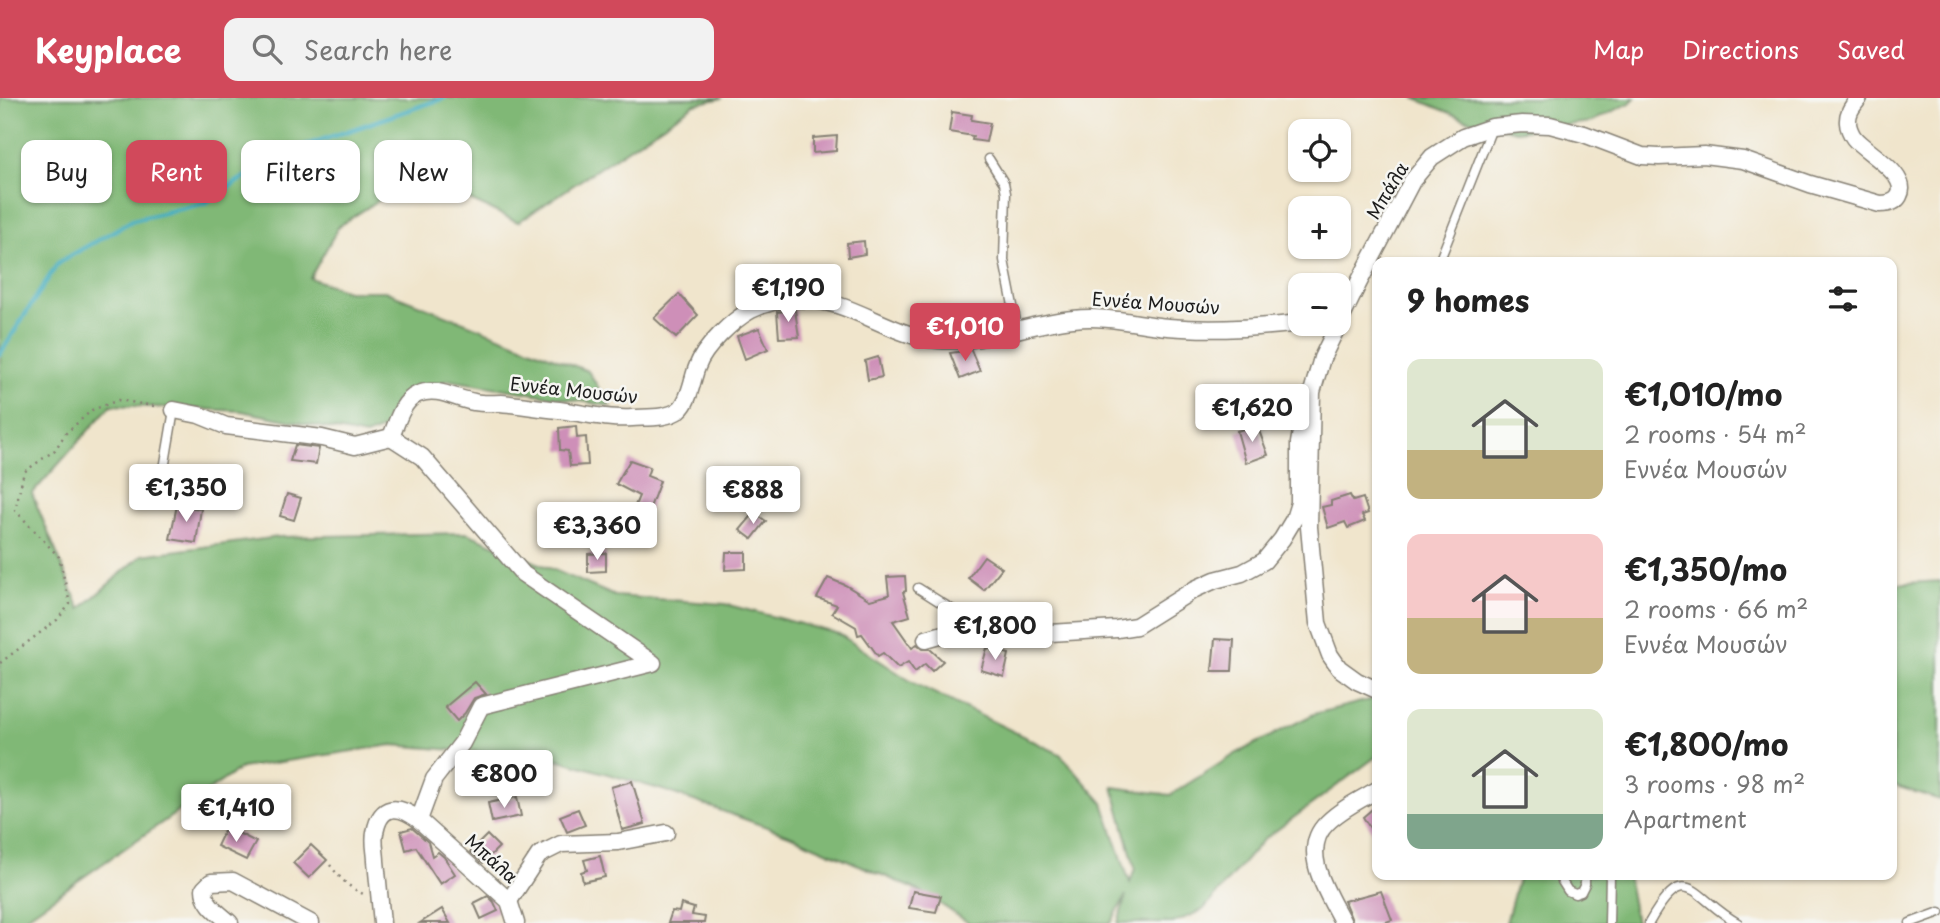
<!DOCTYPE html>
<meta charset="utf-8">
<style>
body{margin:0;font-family:"Playpen Sans",sans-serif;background:#f2f2f2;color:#222;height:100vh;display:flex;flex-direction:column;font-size:26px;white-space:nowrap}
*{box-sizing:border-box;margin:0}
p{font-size:23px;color:#767676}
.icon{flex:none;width:38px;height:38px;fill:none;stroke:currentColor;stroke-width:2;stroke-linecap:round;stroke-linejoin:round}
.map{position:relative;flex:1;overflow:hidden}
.details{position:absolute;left:1372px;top:159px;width:525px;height:623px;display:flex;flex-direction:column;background:#fff;border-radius:14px;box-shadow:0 2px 5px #0004}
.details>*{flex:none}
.guide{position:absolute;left:21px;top:42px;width:665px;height:63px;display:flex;gap:14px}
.buttons{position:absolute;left:1288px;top:21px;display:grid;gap:14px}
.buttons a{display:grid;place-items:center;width:63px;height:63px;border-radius:14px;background:#fff;box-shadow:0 2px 5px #0004;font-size:35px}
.price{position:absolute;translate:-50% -60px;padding:0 16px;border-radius:7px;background:#fff;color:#222;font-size:23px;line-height:46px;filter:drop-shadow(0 2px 4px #0008)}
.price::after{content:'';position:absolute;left:50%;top:42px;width:21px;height:16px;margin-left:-10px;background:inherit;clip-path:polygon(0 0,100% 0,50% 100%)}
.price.active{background:#d1495b;color:#fff}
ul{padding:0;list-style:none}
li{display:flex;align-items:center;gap:21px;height:175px;padding:0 35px}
li span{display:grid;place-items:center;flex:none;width:196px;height:140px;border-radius:14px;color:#555}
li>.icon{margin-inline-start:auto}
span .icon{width:84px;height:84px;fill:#fffc;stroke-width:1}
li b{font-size:30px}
h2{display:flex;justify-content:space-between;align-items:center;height:84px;padding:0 35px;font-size:30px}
.tag{padding:0 24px;border-radius:14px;background:#fff;box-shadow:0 2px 5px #0004;font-size:24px;line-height:63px}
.tag.active{background:#d1495b;color:#fff}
header{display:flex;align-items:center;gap:42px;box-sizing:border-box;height:98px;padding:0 35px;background:#d1495b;color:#fff}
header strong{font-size:33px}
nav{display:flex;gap:38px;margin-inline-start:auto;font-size:24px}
.search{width:490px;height:63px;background:#f2f2f2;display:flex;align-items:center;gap:18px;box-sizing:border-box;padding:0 24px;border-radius:14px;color:#767676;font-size:26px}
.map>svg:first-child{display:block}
.forest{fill:#80b876;stroke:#4e6a49;stroke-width:2}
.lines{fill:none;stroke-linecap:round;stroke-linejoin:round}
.stream{stroke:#40acbf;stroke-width:4.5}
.building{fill:#ce8fb8}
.service-casing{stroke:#868074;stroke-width:11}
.minor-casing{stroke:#868074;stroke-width:19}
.path{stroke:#868074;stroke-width:2.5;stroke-dasharray:2 5;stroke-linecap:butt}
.service{stroke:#fff;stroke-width:8}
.minor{stroke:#fff;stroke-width:16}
.labels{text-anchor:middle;stroke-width:5;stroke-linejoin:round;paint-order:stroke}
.street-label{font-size:18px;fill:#1c1c1c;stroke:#f6f6f2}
</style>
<header>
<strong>Keyplace</strong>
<div class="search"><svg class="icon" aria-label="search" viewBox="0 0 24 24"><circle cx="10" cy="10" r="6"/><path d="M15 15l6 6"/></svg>Search here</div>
<nav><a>Map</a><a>Directions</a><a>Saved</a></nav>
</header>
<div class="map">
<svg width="1940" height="825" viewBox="0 0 1940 825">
<rect width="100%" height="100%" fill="#f6f6f2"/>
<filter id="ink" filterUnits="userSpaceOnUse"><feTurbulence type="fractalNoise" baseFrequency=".0143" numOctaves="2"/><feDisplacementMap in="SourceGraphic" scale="14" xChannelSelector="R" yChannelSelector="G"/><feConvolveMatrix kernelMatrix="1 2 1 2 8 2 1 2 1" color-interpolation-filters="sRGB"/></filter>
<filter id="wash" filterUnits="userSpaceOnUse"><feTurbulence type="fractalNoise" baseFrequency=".00686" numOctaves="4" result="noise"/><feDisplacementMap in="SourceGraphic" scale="28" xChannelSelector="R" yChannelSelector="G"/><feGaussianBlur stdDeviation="1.57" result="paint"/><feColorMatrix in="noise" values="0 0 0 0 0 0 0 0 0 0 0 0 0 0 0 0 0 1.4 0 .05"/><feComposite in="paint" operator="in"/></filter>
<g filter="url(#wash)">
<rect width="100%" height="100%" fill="#f0e5cc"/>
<g class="forest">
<polygon points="0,0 723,0 695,6 518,124 459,97 390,95 339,128 310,180 347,193 385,193 588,273 610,308 449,282 404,296 390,328 366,338 241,313 111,307 32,396 80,511 142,457 279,439 467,435 615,498 725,506 839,536 915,586 1060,656 1103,705 1130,785 1135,770 1113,689 1170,697 1237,655 1314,616 1377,600 1377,658 1262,743 1203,812 1173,825 1118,825 1126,797 1111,825 969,825 922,794 789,737 666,693 553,660 392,647 241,670 17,825 0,825"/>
<polygon points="1414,0 1635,0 1630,5 1591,24 1516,33 1465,21"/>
<polygon points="1940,483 1940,702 1899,689 1892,685 1892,486"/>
<polygon points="1519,777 1627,777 1636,825 1506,825"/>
</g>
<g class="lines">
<polyline class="stream" points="0,256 58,165 133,122 205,105 278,57 444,0"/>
</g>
<g id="blocks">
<g class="building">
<polygon points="952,14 972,17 971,22 990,25 986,44 972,42 973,38 949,34"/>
<polygon points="837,38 836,53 813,55 813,40"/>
<polygon points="864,143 865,156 848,159 847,145"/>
<polygon points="679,196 698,217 676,240 654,220"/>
<polygon points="795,212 799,239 779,240 777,214"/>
<polygon points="759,230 768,251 745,261 737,238"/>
<polygon points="971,252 980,273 960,281 950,255"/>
<polygon points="878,259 882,279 868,282 865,263"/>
<polygon points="1257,327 1268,357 1246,365 1237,333"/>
<polygon points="576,328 577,340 586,339 588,367 570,368 568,353 560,352 559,330"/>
<polygon points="295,347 319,350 316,366 290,363"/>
<polygon points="630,362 650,369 647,378 660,383 646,420 632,415 639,398 616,386"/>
<polygon points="287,396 301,400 294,422 280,418"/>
<polygon points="1350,397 1353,403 1363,400 1368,415 1362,417 1365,423 1348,430 1345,424 1328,430 1322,409 1331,407 1331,403"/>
<polygon points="177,407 201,411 196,445 170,441"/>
<polygon points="754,415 766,423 752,441 740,432"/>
<polygon points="726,454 746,454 746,471 725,472"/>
<polygon points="606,455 606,473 588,474 588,456"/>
<polygon points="984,458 1002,470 984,492 968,480"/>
<polygon points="905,478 906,493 903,494 910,518 893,523 912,550 917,546 923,551 930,551 943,563 932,573 925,566 915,574 908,564 898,570 883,555 878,558 862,536 858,537 856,529 832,515 837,507 817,500 828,480 845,487 870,502 889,497 887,479"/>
<polygon points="1215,541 1234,542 1232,573 1212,573"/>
<polygon points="987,550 1009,556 1004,579 981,572"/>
<polygon points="475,584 486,596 474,600 465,615 457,623 445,609"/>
<polygon points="632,683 645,726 622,732 611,689"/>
<polygon points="517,699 521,718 492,724 488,705"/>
<polygon points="1377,707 1377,741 1363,719"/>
<polygon points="578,711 585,727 567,734 560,718"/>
<polygon points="226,729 256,744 246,762 217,748"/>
<polygon points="412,730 428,744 432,758 438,754 444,759 455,776 440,786 416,749 406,752 401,733"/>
<polygon points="487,737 499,749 483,765 470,754"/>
<polygon points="311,747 327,762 309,780 293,765"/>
<polygon points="600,758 605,779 583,784 581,774 587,772 584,762"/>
<polygon points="913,793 941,798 936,814 909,810"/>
<polygon points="1381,793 1392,822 1383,825 1353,825 1344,803"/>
<polygon points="488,798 494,804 498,813 481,821 474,805"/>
<polygon points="681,806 694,810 692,817 705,819 704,825 668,825 672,813 679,814"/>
<polygon points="442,811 450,825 420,825"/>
</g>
</g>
</g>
<g filter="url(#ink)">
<use href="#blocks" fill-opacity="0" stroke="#868074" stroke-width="2"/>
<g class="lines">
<g class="service-casing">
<g id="service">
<polyline points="989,61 1004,85 1006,95 1004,162 1018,233"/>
<polyline points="1439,164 1492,30"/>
<polyline points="163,377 174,312"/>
<polyline points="918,490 975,526"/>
<polyline points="1558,777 1568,793 1575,796 1581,794 1585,786 1585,777"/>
<polyline points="1609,825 1610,777"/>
<path d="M1649,825C1687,758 1693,801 1738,825"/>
<polyline points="1910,825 1940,814"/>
</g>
</g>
<g class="minor-casing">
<g id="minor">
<polyline points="174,312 199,317 226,328 322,340 355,348 391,339"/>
<polyline points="926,541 964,530 977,528 1050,535 1117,531 1136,528 1195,491 1215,482 1242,475 1264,463 1282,441 1294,421 1299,405 1299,345 1304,316"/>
<path d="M1377,592L1357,583L1339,570L1330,557L1318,525L1309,429L1312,294L1322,260L1359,184L1412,83L1432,59L1463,39L1492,29L1522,26L1550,27L1584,36L1642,58L1659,59L1704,57L1743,62L1810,86L1880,106C1887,106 1895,105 1899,98C1911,77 1864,53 1854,40C1851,36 1848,29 1848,25C1847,14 1853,8 1859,0"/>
<path d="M419,722L434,681L462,645L481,608L653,565L523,476L422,359L391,339C397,324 402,303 418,296C438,288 455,301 474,304C483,306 492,305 501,305C520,307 540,310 559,312C581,315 610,322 632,320C646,319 667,321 679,312C690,303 692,281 697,269C704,249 733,222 751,212C765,205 782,201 797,201C849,199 890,239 938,242C985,246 1028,225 1073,221C1105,217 1137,226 1168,229C1212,233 1257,230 1300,225"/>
<polyline points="509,803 539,757 561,746 618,744 666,735"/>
<path d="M230,825C219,815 204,806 204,791L211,784L233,783L311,825"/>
<path d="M382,825C380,804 378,784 376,763C376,755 373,744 375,735C380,706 398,706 419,722L509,803L516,825"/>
<path d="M1343,825C1329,797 1298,753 1327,725C1341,711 1360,702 1377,692"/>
</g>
</g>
<g class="path">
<polyline points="0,565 57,522 70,506 59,459 15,412 24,374 55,352 66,335 92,312 119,302 159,309"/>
<path d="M330,767C339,779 350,791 364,796"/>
</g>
<use href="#service" class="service"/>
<use href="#minor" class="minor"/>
</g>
</g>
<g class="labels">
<g class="street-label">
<text transform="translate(1388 93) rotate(-59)" y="6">Μπάλα</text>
<text transform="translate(1156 206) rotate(4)" y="6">Εννέα Μουσών</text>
<text transform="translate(574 293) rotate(6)" y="6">Εννέα Μουσών</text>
<text transform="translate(491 761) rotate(42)" y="6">Μπάλα</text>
</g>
</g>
</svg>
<div class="buttons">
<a><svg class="icon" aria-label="locate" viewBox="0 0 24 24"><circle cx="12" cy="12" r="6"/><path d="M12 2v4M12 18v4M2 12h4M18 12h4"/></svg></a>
<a>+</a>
<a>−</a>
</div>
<b class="price" style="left:788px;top:226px">€1,190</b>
<b class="price active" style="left:965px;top:265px">€1,010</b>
<b class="price" style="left:1252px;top:346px">€1,620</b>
<b class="price" style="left:186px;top:426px">€1,350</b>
<b class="price" style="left:753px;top:428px">€888</b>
<b class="price" style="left:597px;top:464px">€3,360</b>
<b class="price" style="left:995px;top:564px">€1,800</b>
<b class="price" style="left:504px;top:712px">€800</b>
<b class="price" style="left:236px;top:746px">€1,410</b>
<div class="guide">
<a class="tag">Buy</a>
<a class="tag active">Rent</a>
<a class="tag">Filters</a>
<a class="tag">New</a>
</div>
<section class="details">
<h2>9 homes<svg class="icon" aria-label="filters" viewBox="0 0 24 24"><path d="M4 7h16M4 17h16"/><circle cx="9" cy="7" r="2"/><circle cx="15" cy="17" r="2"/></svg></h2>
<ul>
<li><span style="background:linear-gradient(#dfe7d0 65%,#c2b280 0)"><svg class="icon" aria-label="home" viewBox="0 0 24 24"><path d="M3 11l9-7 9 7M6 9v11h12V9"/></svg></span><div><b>€1,010/mo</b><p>2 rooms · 54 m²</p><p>Εννέα Μουσών</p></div></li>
<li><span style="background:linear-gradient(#f6c9c9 60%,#c2b280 0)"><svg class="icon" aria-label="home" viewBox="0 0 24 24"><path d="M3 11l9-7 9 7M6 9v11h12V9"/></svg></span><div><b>€1,350/mo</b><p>2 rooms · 66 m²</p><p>Εννέα Μουσών</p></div></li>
<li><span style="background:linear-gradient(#dfe7d0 75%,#7fa58c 0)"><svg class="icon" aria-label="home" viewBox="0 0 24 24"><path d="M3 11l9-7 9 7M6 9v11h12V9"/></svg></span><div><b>€1,800/mo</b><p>3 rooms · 98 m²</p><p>Apartment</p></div></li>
</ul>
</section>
</div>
